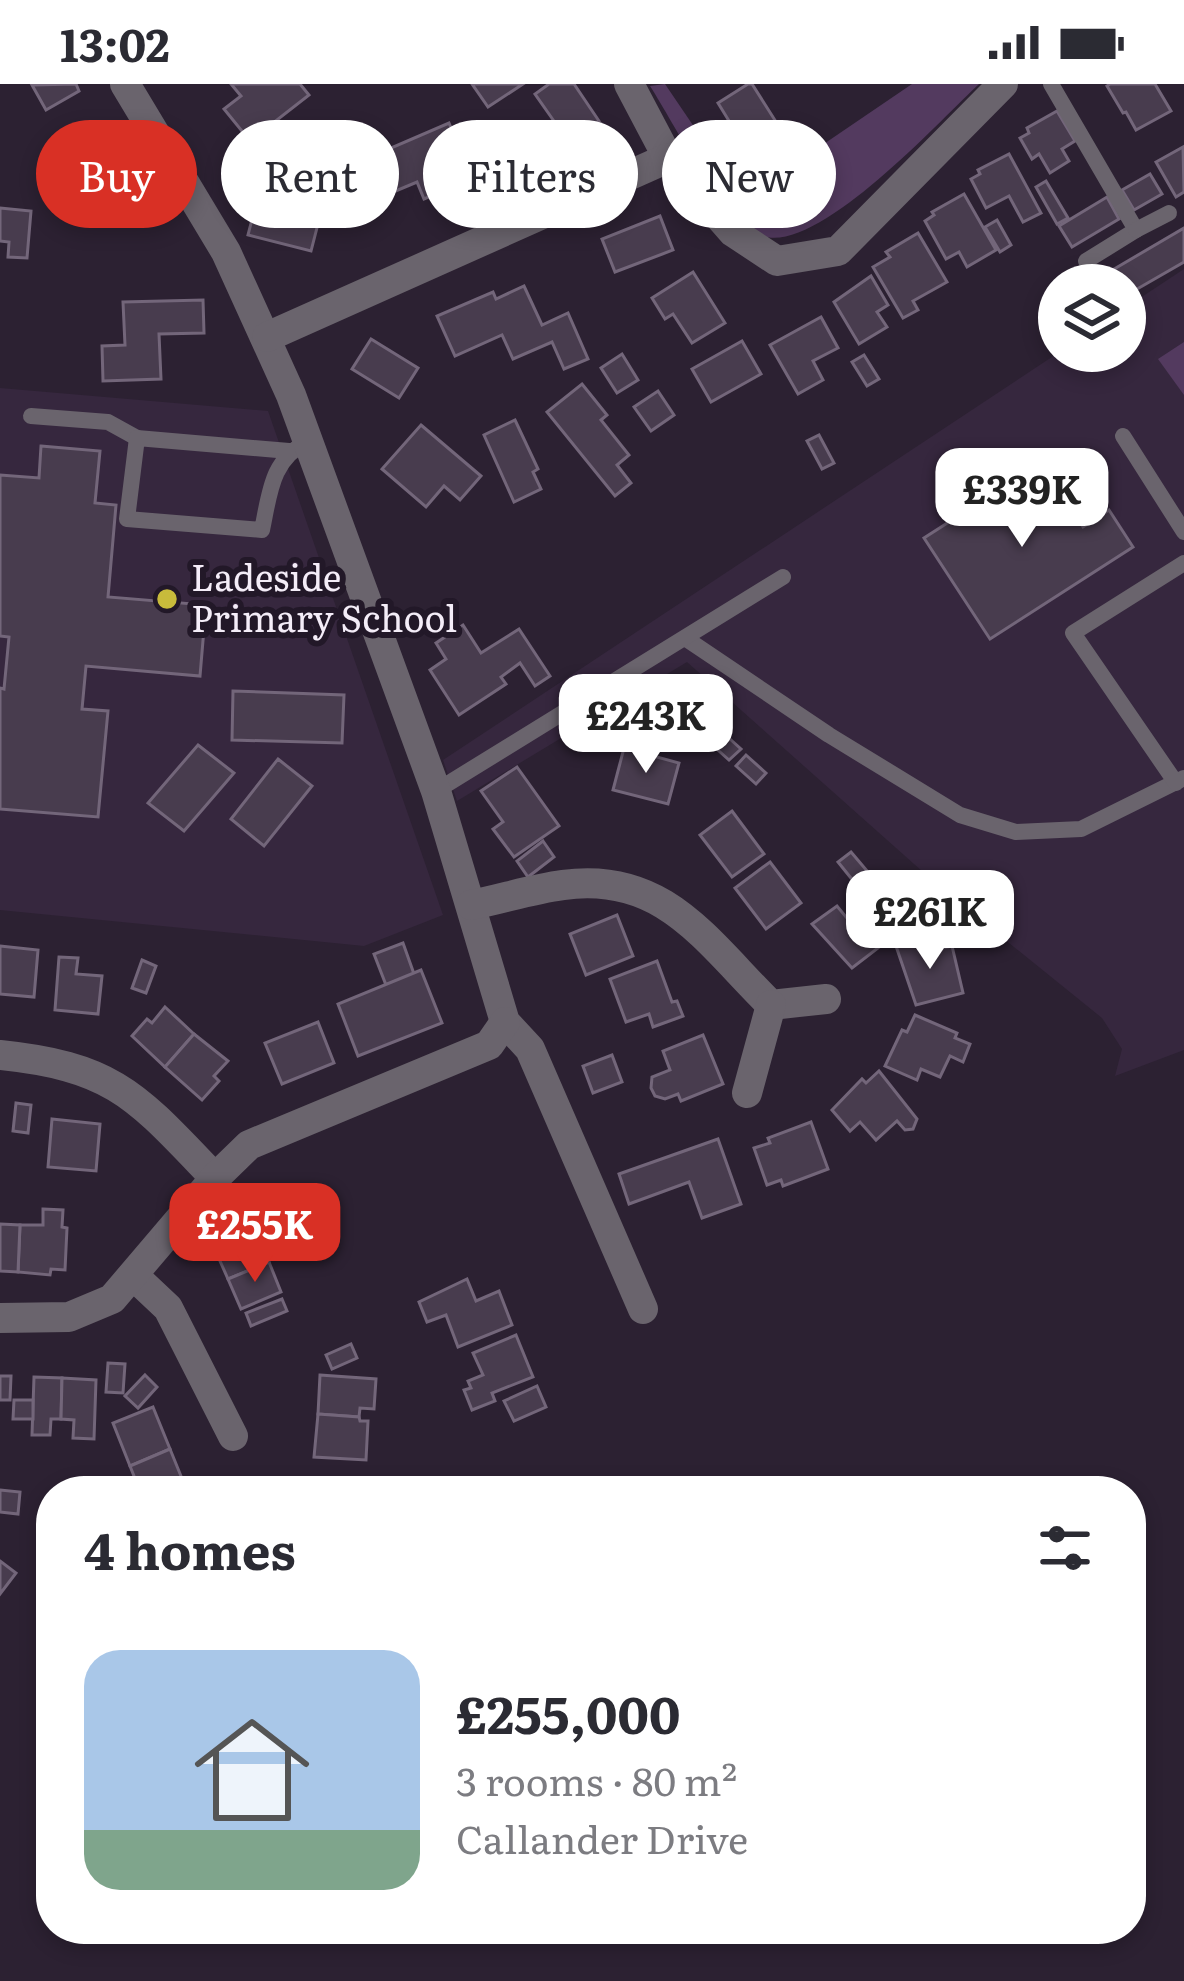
<!DOCTYPE html>
<meta charset="utf-8">
<style>
body{margin:0;font-family:Literata,serif;background:#f7f7f7;color:#2b2b33;height:100vh;display:flex;flex-direction:column;font-size:45px;white-space:nowrap}
*{box-sizing:border-box;margin:0}
p{font-size:39px;color:#7c7c81}
.icon{flex:none;width:66px;height:66px;fill:none;stroke:currentColor;stroke-width:2;stroke-linecap:round;stroke-linejoin:round}
.map{position:relative;flex:1;overflow:hidden}
.details{position:absolute;left:36px;top:1392px;width:1110px;height:468px;display:flex;flex-direction:column;background:#fff;border-radius:48px;box-shadow:0 6px 18px #0003}
.details>*{flex:none}
.guide{position:absolute;left:36px;top:36px;width:1113px;height:108px;display:flex;gap:24px}
.buttons{position:absolute;left:1038px;top:180px;display:grid;gap:24px}
.buttons a{display:grid;place-items:center;width:108px;height:108px;border-radius:50%;background:#fff;box-shadow:0 6px 18px #0003;font-size:60px}
.price{position:absolute;translate:-50% -102px;padding:0 27px;border-radius:24px;background:#fff;color:#222;font-size:39px;line-height:78px;filter:drop-shadow(0 3px 6px #0008)}
.price::after{content:'';position:absolute;left:50%;top:72px;width:36px;height:27px;margin-left:-18px;background:inherit;clip-path:polygon(0 0,100% 0,50% 100%)}
.price.current{background:#d93025;color:#fff}
ul{padding:0;list-style:none}
li{display:flex;align-items:center;gap:36px;height:300px;padding:0 48px}
li span{display:grid;place-items:center;flex:none;width:336px;height:240px;border-radius:36px;color:#555}
li>.icon{margin-inline-start:auto}
span .icon{width:144px;height:144px;fill:#fffc;stroke-width:1}
li b{font-size:51px}
h2{display:flex;justify-content:space-between;align-items:center;height:144px;padding:0 48px;font-size:51px}
.pill{padding:0 42px;border-radius:54px;background:#fff;box-shadow:0 6px 18px #0003;font-size:42px;line-height:108px}
.pill.current{background:#d93025;color:#fff}
.status{display:flex;justify-content:space-between;align-items:center;height:84px;padding:0 60px;background:#fff;direction:ltr}
.status svg{height:33px;fill:currentColor}
.map>svg:first-child{display:block}
.built{fill:#36273e}
.green{fill:#533a5f}
.building{fill:#483c4e;stroke:#73667a;stroke-width:3}
.lines{fill:none;stroke-linecap:round;stroke-linejoin:round}
.lane{stroke:#6a646d;stroke-width:16}
.street{stroke:#6a646d;stroke-width:30}
.poi-dot{fill:#c8bb3b;stroke:#221828;stroke-width:4.5}
.labels{text-anchor:middle;stroke-width:12;stroke-linejoin:round;paint-order:stroke}
.poi-label{font-size:36px;fill:#f4edf8;stroke:#221828;text-anchor:start}
</style>
<div class="status"><b>13:02</b><svg viewBox="0 0 49 12"><path d="M0 12V9h3v3zM5 12V6h3v6zM10 12V3h3v9zM15 12V0h3v12zM26 1h20v11H26zM47 4h2v5h-2z"/></svg></div>
<div class="map">
<svg width="1184" height="1897" viewBox="0 0 1184 1897">
<rect width="100%" height="100%" fill="#2c2132"/>
<g class="built">
<polygon points="1184,185 1184,966 1115,992 1122,965 1102,934 941,804 687,578 457,717 443,676 1061,267 1125,267 1125,224"/>
<polygon points="0,304 268,327 443,831 364,862 0,826"/>
</g>
<g class="green">
<path d="M665,0L743,115L912,0H979C941,35 811,179 758,150C719,129 675,41 650,2Z"/>
<polygon points="1184,258 1184,311 1158,275"/>
</g>
<g class="building">
<polygon points="76,0 79,7 46,26 32,1"/>
<polygon points="231,0 300,0 309,11 250,57 224,25 241,12"/>
<polygon points="472,0 523,0 488,23"/>
<polygon points="549,0 574,0 599,37 543,76 530,57 556,40 535,10"/>
<polygon points="748,0 752,0 778,41 745,63 718,19"/>
<polygon points="1110,0 1155,0 1171,27 1136,46 1126,28 1123,29 1107,2"/>
<polygon points="1057,27 1075,57 1062,65 1069,77 1050,89 1039,70 1032,75 1020,54 1029,49 1027,44"/>
<polygon points="449,39 465,77 440,88 448,105 424,115 417,98 379,114 363,76"/>
<polygon points="1183,63 1184,108 1176,113 1156,78"/>
<polygon points="1009,70 1041,129 1023,138 1009,112 986,124 971,95 980,90 978,86"/>
<polygon points="1150,90 1162,110 1134,126 1122,106"/>
<polygon points="1046,97 1068,134 1057,140 1036,103"/>
<polygon points="964,110 996,166 967,183 959,168 946,175 925,137 934,131 932,128"/>
<polygon points="1107,113 1119,135 1072,163 1059,142"/>
<polygon points="257,116 320,132 311,167 248,151"/>
<polygon points="0,124 31,127 27,174 8,173 9,158 0,157"/>
<polygon points="660,132 673,166 615,188 602,155"/>
<polygon points="997,136 1011,161 1000,168 985,143"/>
<polygon points="1184,144 1184,178 1125,212 1125,201 1095,201 1092,198"/>
<polygon points="918,149 947,198 913,217 918,226 903,234 873,183 890,173 886,168"/>
<polygon points="693,188 725,239 692,259 673,230 665,235 652,214"/>
<polygon points="871,192 888,221 877,228 887,243 859,260 834,218"/>
<polygon points="524,202 542,241 568,229 588,275 564,285 552,258 513,275 502,251 455,272 437,232 493,208 496,215"/>
<polygon points="203,216 204,249 159,250 161,295 103,297 102,262 125,261 123,218"/>
<polygon points="821,233 838,264 813,277 823,296 798,310 770,261"/>
<polygon points="371,255 418,284 399,314 352,285"/>
<polygon points="742,257 761,290 711,318 692,285"/>
<polygon points="622,270 638,296 617,309 601,284"/>
<polygon points="864,271 879,295 867,302 852,278"/>
<polygon points="582,300 607,331 601,336 629,371 617,381 631,399 615,412 547,328"/>
<polygon points="658,307 674,331 651,347 634,323"/>
<polygon points="515,336 538,385 533,388 541,405 514,418 484,351"/>
<polygon points="421,341 481,392 460,416 444,402 426,423 382,385"/>
<polygon points="819,351 834,379 822,385 807,357"/>
<polygon points="41,362 100,367 95,419 116,421 108,513 206,521 200,592 86,582 82,625 108,627 98,733 0,725 0,604 4,605 9,553 0,552 0,391 39,394"/>
<polygon points="1041,379 1083,443 1109,426 1133,463 990,555 924,454"/>
<polygon points="463,541 481,569 519,545 550,592 535,602 520,579 501,593 506,600 459,631 430,586 446,575 436,559"/>
<polygon points="233,607 344,611 342,659 232,656"/>
<polygon points="721,647 741,665 729,676 710,659"/>
<polygon points="198,661 234,689 184,747 148,719"/>
<polygon points="624,664 679,679 668,720 613,706"/>
<polygon points="746,671 766,689 756,700 736,682"/>
<polygon points="278,675 312,702 264,762 231,735"/>
<polygon points="517,683 559,742 514,773 493,745 503,738 481,707"/>
<polygon points="732,727 764,770 732,793 700,751"/>
<polygon points="543,757 554,773 528,793 517,777"/>
<polygon points="851,768 868,788 855,799 838,778"/>
<polygon points="770,778 801,819 766,845 735,804"/>
<polygon points="864,819 891,854 852,884 812,840 837,822 846,833"/>
<polygon points="617,831 633,872 586,891 570,850"/>
<polygon points="926,855 929,867 952,862 963,909 916,921 896,862"/>
<polygon points="403,859 414,890 386,901 374,870"/>
<polygon points="0,862 38,866 34,913 0,910"/>
<polygon points="59,873 78,874 76,890 102,892 98,930 55,926"/>
<polygon points="142,876 156,882 146,909 132,904"/>
<polygon points="657,877 672,918 677,917 683,932 653,943 649,930 626,938 610,895"/>
<polygon points="421,886 442,939 358,972 338,920"/>
<polygon points="165,923 194,950 165,983 132,952 147,935 152,939"/>
<polygon points="915,931 957,949 955,954 970,960 963,978 950,972 940,993 921,985 917,996 885,982 902,946 907,948"/>
<polygon points="318,938 334,979 282,1000 265,959"/>
<polygon points="194,950 228,977 214,992 219,997 202,1016 165,983"/>
<polygon points="703,951 723,1000 681,1017 678,1010 665,1015 655,1012 651,1004 652,993 670,986 663,967"/>
<polygon points="612,971 622,998 593,1009 583,982"/>
<polygon points="879,987 917,1035 913,1045 905,1046 897,1037 876,1056 860,1038 850,1047 832,1026 862,995 866,999"/>
<polygon points="16,1019 31,1021 28,1049 13,1047"/>
<polygon points="52,1035 100,1040 96,1087 48,1083"/>
<polygon points="811,1038 828,1085 783,1102 781,1096 767,1101 754,1064 770,1059 768,1054"/>
<polygon points="718,1055 741,1120 702,1134 689,1098 629,1120 619,1090"/>
<polygon points="43,1125 63,1126 62,1143 67,1144 65,1186 51,1185 50,1191 18,1188 20,1141 43,1141"/>
<polygon points="313,1129 323,1154 310,1159 300,1134"/>
<polygon points="287,1138 294,1157 265,1169 269,1178 228,1195 216,1168"/>
<polygon points="0,1140 20,1141 18,1188 0,1187"/>
<polygon points="269,1178 281,1208 241,1225 228,1195"/>
<polygon points="467,1195 476,1217 499,1207 512,1241 458,1263 446,1231 427,1238 419,1218"/>
<polygon points="282,1215 287,1227 251,1242 246,1229"/>
<polygon points="516,1251 533,1293 492,1309 495,1317 472,1326 464,1306 471,1304 468,1297 483,1291 473,1269"/>
<polygon points="351,1260 357,1274 332,1285 326,1271"/>
<polygon points="108,1279 125,1280 123,1309 106,1308"/>
<polygon points="145,1291 157,1303 138,1324 125,1312"/>
<polygon points="320,1291 376,1295 374,1325 360,1324 359,1333 318,1330"/>
<polygon points="0,1292 11,1292 10,1316 0,1316"/>
<polygon points="34,1293 62,1294 61,1335 51,1335 50,1351 32,1351"/>
<polygon points="62,1294 96,1296 94,1355 73,1354 74,1336 61,1335"/>
<polygon points="537,1302 546,1323 514,1337 504,1317"/>
<polygon points="14,1316 33,1316 33,1335 13,1335"/>
<polygon points="153,1323 170,1365 130,1382 113,1339"/>
<polygon points="318,1330 359,1333 360,1337 368,1337 366,1376 314,1373"/>
<polygon points="170,1365 187,1407 140,1407 130,1382"/>
<polygon points="0,1406 20,1408 18,1430 0,1428"/>
<polygon points="0,1477 16,1489 0,1510"/>
</g>
<g class="lines">
<g class="lane">
<polyline points="1051,0 1136,146 1086,177"/>
<polyline points="1136,146 1169,129"/>
<polyline points="31,332 108,338 137,354"/>
<polyline points="1123,352 1184,448"/>
<path d="M289,367L137,354L127,435L262,446C270,408 271,376 308,357"/>
<polyline points="685,554 829,651 960,731 1016,748 1081,745 1184,694"/>
<polyline points="1176,699 1073,549 1184,479"/>
<polyline points="436,707 783,493"/>
</g>
<g class="street">
<polyline points="125,0 226,168 291,311 436,707 505,938 530,965 643,1225"/>
<polyline points="629,0 668,74 733,148 777,177 838,167 1003,0"/>
<polyline points="267,253 668,74"/>
<path d="M471,821C502,815 532,805 563,801C664,787 706,857 771,921L826,915"/>
<path d="M0,971C116,983 137,1013 215,1094"/>
<polyline points="747,1009 771,921"/>
<polyline points="133,1191 168,1224 233,1352"/>
<polyline points="0,1234 69,1233 112,1215 215,1094 249,1061 489,961 505,938"/>
</g>
</g>
<circle class="poi-dot" cx="167" cy="515" r="12"/>
<g class="labels">
<g class="poi-label">
<text x="191" y="507">Ladeside<tspan x="191" dy="41">Primary School</tspan></text>
</g>
</g>
</svg>
<div class="buttons">
<a><svg class="icon" aria-label="layers" viewBox="0 0 24 24"><path d="M12 4l9 5-9 5-9-5zM3 14l9 5 9-5"/></svg></a>
</div>
<b class="price" style="left:1022px;top:466px">£339K</b>
<b class="price" style="left:646px;top:692px">£243K</b>
<b class="price" style="left:930px;top:888px">£261K</b>
<b class="price current" style="left:255px;top:1201px">£255K</b>
<div class="guide">
<a class="pill current">Buy</a>
<a class="pill">Rent</a>
<a class="pill">Filters</a>
<a class="pill">New</a>
</div>
<section class="details">
<h2>4 homes<svg class="icon" aria-label="filters" viewBox="0 0 24 24"><path d="M4 7h16M4 17h16"/><circle cx="9" cy="7" r="2"/><circle cx="15" cy="17" r="2"/></svg></h2>
<ul>
<li><span style="background:linear-gradient(#a9c7e8 75%,#7fa58c 0)"><svg class="icon" aria-label="home" viewBox="0 0 24 24"><path d="M3 11l9-7 9 7M6 9v11h12V9"/></svg></span><div><b>£255,000</b><p>3 rooms · 80 m²</p><p>Callander Drive</p></div></li>
</ul>
</section>
</div>
